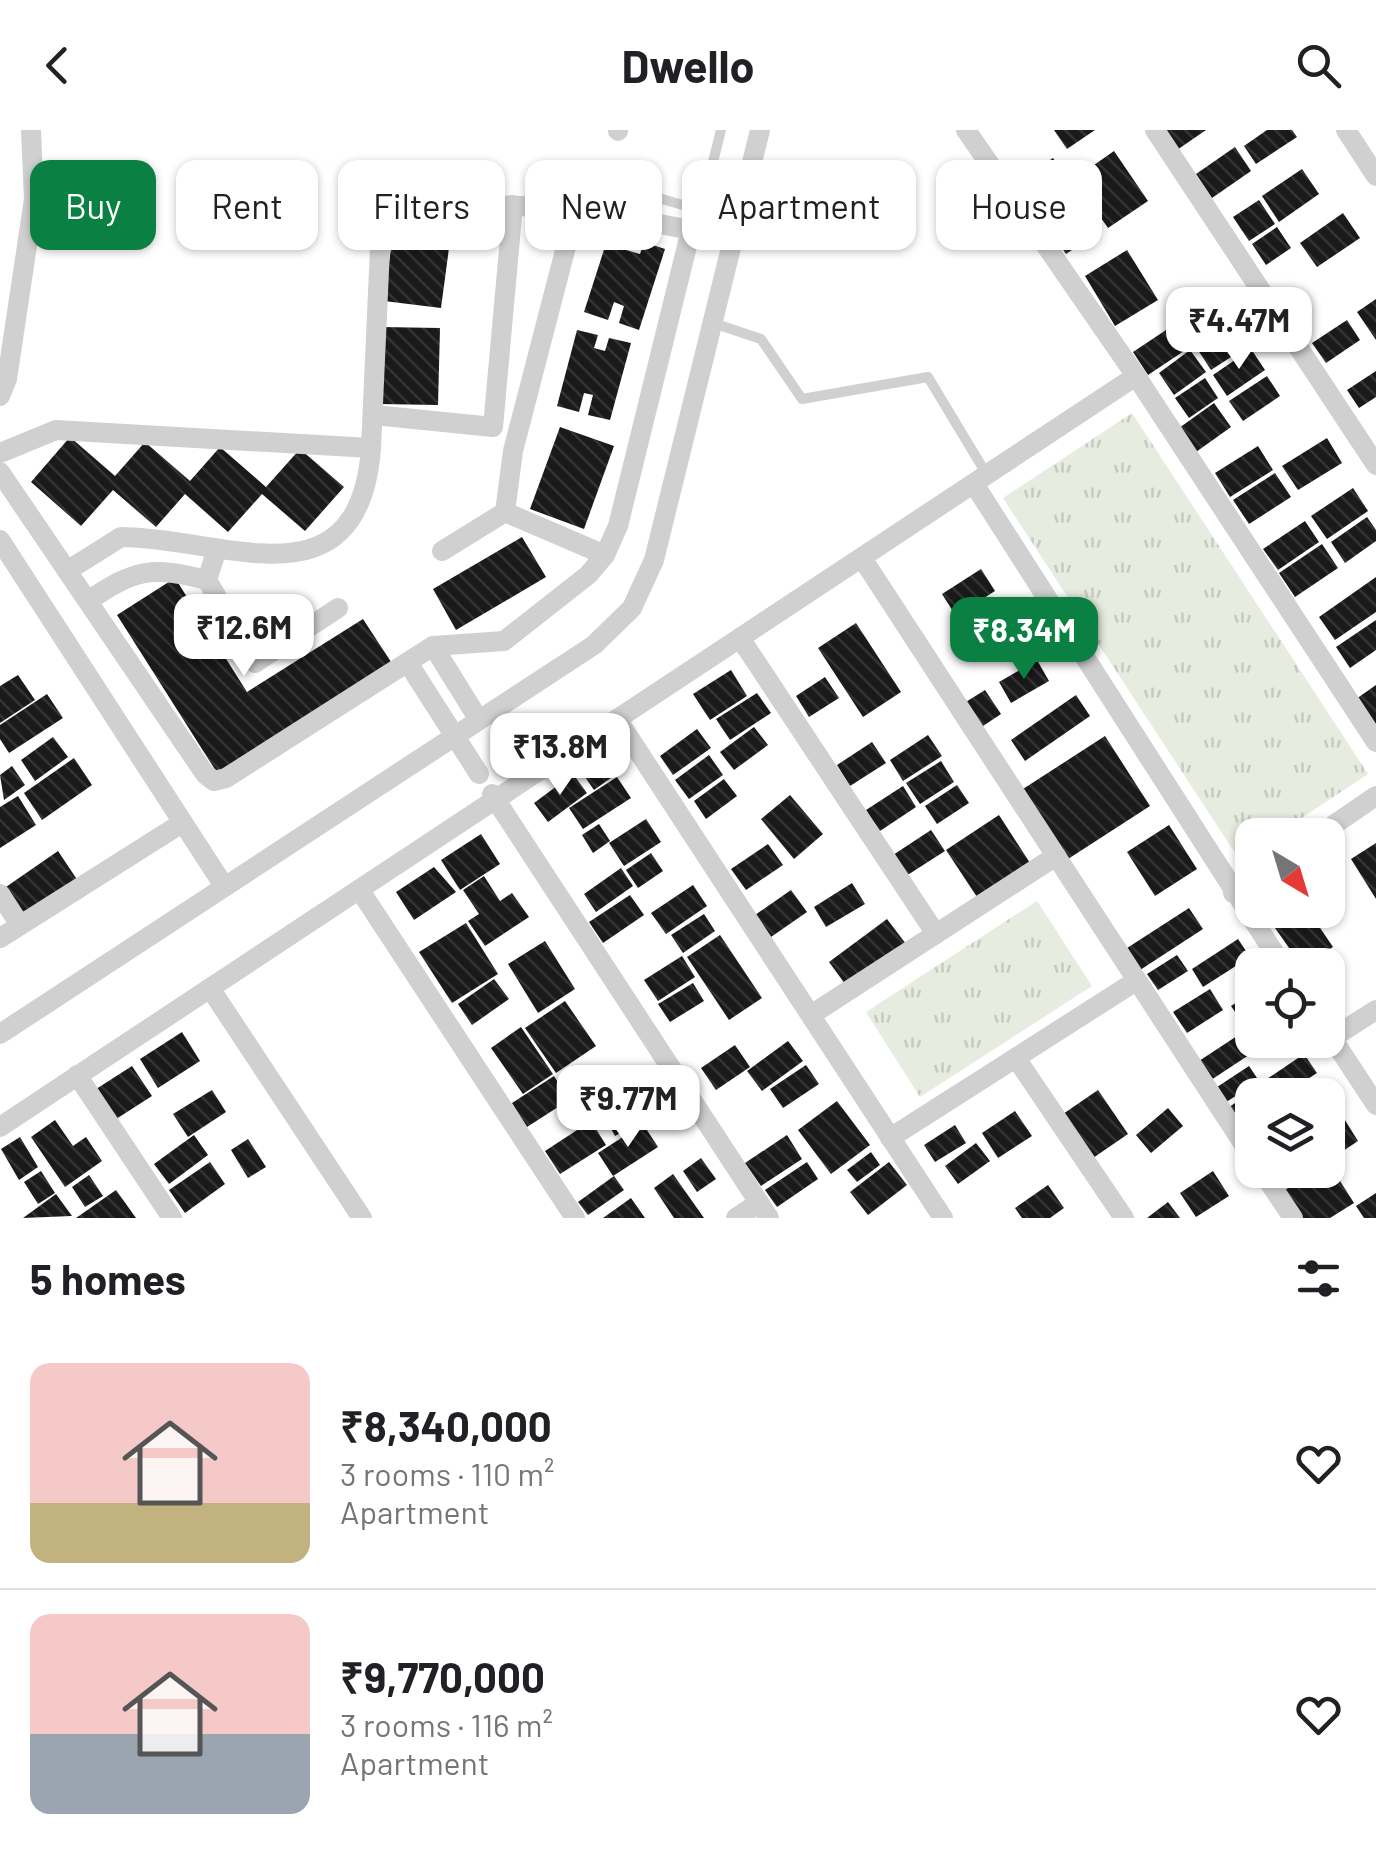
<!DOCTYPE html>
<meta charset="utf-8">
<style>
body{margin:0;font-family:Barlow,sans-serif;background:#f2f2f2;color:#202124;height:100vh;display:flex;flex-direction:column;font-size:38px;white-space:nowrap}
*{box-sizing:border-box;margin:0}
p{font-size:32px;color:#757577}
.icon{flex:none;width:55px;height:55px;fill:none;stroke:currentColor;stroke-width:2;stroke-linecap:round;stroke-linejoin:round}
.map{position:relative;height:1088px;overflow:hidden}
.sheet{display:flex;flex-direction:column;background:#fff;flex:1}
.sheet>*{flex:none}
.top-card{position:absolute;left:30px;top:30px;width:1318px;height:90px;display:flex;gap:20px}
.needle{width:65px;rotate:142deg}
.buttons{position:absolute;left:1235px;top:688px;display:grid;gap:20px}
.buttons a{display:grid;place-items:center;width:110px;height:110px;border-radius:20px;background:#fff;box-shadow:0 2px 8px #0004;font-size:50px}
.price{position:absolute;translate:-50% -85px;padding:0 22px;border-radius:20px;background:#fff;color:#222;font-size:32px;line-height:65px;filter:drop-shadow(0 2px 5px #0008)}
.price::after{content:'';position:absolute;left:50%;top:60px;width:30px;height:22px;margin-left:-15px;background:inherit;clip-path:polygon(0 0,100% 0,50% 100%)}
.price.current{background:#0b8043;color:#fff}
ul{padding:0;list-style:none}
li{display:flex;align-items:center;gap:30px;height:250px;padding:0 30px}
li+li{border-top:2px solid #e0e0e0}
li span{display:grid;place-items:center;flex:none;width:280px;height:200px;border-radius:20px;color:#555}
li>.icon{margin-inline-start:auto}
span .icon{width:120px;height:120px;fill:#fffc;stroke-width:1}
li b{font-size:42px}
h2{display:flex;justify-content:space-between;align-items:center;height:120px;padding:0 30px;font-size:42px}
.tag{padding:0 35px;border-radius:20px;background:#fff;box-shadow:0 2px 8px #0004;font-size:35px;line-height:90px}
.tag.current{background:#0b8043;color:#fff}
header{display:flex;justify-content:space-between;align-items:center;height:130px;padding:0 30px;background:#fff;font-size:45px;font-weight:700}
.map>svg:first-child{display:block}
.grass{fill:url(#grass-tufts)}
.building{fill:url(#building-back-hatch)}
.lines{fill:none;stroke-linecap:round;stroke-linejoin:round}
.service{stroke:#d0d0d0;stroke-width:10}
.minor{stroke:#d0d0d0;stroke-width:20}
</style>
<header><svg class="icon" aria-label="back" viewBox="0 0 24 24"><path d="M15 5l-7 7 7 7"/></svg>Dwello<svg class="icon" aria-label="search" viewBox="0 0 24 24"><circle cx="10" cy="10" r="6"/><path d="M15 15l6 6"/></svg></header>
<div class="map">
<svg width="1376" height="1088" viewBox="0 0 1376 1088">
<defs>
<pattern id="grass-tufts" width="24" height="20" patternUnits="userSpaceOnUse" patternTransform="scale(2.5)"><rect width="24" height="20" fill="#e6ecdf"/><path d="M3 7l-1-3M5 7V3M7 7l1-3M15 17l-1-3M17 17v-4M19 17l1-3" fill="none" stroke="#c6cbc0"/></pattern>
<pattern id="building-back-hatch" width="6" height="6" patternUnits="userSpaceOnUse" patternTransform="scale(2.5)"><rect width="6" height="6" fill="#1a1a1a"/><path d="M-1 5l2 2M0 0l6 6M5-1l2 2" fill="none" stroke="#333"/></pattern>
</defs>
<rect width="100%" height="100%" fill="#fff"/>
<g class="grass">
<polygon points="1132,283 1368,644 1276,705 1252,705 1252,720 1239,729 1003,368"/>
<polygon points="1037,771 1092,856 920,967 866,882"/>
</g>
<g class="building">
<polygon points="1054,0 1095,0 1067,19"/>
<polygon points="1164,0 1206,0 1177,20"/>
<polygon points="1267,0 1292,0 1297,7 1256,34 1244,16"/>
<polygon points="1235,17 1251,41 1212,68 1196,44"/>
<polygon points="1114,21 1148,71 1108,98 1074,49"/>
<polygon points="1053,28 1069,52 1037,74 1020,50"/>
<polygon points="1302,39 1319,64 1279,92 1262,66"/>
<polygon points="1073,56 1102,100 1066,124 1037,81"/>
<polygon points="1259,70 1275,94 1249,111 1233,87"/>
<polygon points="1343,83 1360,108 1317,137 1300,113"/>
<polygon points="394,96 451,103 441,178 384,171"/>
<polygon points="1277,97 1291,118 1266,135 1252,114"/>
<polygon points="610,101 630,108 626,120 640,124 644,112 665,119 639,200 619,193 624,176 614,172 608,190 584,182"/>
<polygon points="1127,120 1158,170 1115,196 1085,146"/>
<polygon points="1376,169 1376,210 1357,182"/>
<polygon points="1347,190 1360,210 1326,233 1312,213"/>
<polygon points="1236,191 1251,214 1211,240 1196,217"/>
<polygon points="1172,196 1187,219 1148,245 1133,222"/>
<polygon points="381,197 440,198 438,275 379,274"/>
<polygon points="577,200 598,205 594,218 605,221 609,208 631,213 610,290 588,285 593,265 584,263 579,282 557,276"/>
<polygon points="1251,219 1265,240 1227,266 1213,245"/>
<polygon points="1190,220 1206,242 1174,265 1159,243"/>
<polygon points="1376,241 1376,267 1359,278 1347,260"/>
<polygon points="1267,246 1280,266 1243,291 1229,271"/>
<polygon points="1205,248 1218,268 1189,288 1175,268"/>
<polygon points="1214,273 1231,297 1196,322 1179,298"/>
<polygon points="560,297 614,316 584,399 530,379"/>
<polygon points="70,307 115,346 145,312 190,351 220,317 266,357 300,319 344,357 305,401 262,364 228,402 185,364 156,397 113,360 81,396 31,352"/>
<polygon points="1327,308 1342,333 1298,360 1282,336"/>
<polygon points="1258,316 1273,340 1230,367 1215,343"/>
<polygon points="1275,343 1291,367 1249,394 1233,370"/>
<polygon points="1353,358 1368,381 1327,409 1311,386"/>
<polygon points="1367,387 1376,400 1376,411 1345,433 1331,412"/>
<polygon points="1305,391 1319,412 1278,440 1263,419"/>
<polygon points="522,407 546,447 456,500 433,459"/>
<polygon points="1322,414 1338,438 1295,467 1279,443"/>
<polygon points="981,439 995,461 956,486 942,464"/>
<polygon points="1376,447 1376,482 1335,510 1319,487"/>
<polygon points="175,448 247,562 363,489 395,538 221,649 117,485"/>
<polygon points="1376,490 1376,520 1350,538 1336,517"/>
<polygon points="856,493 901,562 863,587 818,518"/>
<polygon points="1037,530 1049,551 1011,573 999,552"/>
<polygon points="731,540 747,566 710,590 693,564"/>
<polygon points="18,545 35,570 0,593 0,556"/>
<polygon points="825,547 839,568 809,587 796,566"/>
<polygon points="1376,555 1376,597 1356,569"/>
<polygon points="985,560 1001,584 977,600 961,575"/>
<polygon points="757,563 771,583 730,610 716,589"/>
<polygon points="47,564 63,588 9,623 0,609 0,595"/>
<polygon points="1076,565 1090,586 1025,631 1011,610"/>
<polygon points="754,597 768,615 734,640 720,622"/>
<polygon points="697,599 711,618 673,645 660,626"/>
<polygon points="928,605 942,626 903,651 890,630"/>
<polygon points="1105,606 1150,676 1068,729 1023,659"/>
<polygon points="53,607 68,627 35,651 21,630"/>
<polygon points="872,612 886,633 850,656 837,635"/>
<polygon points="616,617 629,635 594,660 581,641"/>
<polygon points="709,625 723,645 689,669 675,650"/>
<polygon points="74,628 92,655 42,690 24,663"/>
<polygon points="941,631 954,652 920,674 906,653"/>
<polygon points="12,636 25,655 4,670 0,645"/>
<polygon points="573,644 587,663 548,692 534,673"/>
<polygon points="617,647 631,668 583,699 569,678"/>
<polygon points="724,649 737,666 706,689 694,671"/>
<polygon points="957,655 969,673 937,694 925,676"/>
<polygon points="903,656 916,677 880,701 866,680"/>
<polygon points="790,665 823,704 794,729 761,689"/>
<polygon points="18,666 36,695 0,718 0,677"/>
<polygon points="999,685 1030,733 977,767 946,720"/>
<polygon points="646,689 661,712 624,736 609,713"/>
<polygon points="599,694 610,711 593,723 582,705"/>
<polygon points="1169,695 1197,739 1155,766 1127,722"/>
<polygon points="931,700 945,721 906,746 893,725"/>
<polygon points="481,704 500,734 460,760 441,730"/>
<polygon points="1376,713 1376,769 1351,729"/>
<polygon points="768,714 783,735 746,760 731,739"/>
<polygon points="58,721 78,751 23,789 3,759"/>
<polygon points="651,723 663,741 638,758 626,740"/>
<polygon points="434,737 456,762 414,790 396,762"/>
<polygon points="621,738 633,756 596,782 584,764"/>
<polygon points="484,746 500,771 512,763 529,787 485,816 468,791 479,784 463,760"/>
<polygon points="852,753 865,774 826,797 814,777"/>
<polygon points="693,755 707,776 666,804 651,783"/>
<polygon points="791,760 807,782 771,807 755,785"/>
<polygon points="630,765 644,785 603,813 589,792"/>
<polygon points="1189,778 1203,799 1137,842 1124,820"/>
<polygon points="1273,780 1308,780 1333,817 1301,835 1266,785"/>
<polygon points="704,784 715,801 683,823 671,805"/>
<polygon points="887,789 906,814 848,858 829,832"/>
<polygon points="466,793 498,844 452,873 419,822"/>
<polygon points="720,805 762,868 729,890 687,827"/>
<polygon points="1238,809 1250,827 1203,857 1192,839"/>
<polygon points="545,811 575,859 538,883 508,834"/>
<polygon points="1177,825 1188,841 1158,860 1147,844"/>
<polygon points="682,826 695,847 658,871 644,850"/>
<polygon points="494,849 509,869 472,895 458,874"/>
<polygon points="693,853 704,871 670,892 658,874"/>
<polygon points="1210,859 1223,880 1187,903 1173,882"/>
<polygon points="1252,862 1252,890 1244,895 1231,876"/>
<polygon points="565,871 596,916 556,943 525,898"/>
<polygon points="521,897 553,944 523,964 491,918"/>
<polygon points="182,902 200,931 158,958 140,929"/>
<polygon points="1240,904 1252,923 1211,950 1199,931"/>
<polygon points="788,911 803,931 762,961 747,941"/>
<polygon points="735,915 750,937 716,960 701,938"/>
<polygon points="1304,924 1317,943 1283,965 1273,965 1264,951"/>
<polygon points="806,935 819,954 783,978 770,959"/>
<polygon points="132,936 152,966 113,991 93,961"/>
<polygon points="1249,936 1259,951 1220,976 1211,961"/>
<polygon points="609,937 640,992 615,1006 584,951"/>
<polygon points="554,946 569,970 527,997 512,973"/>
<polygon points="1258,958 1263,965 1252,965 1252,1017 1223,981"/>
<polygon points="212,960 226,982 188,1007 173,984"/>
<polygon points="1098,960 1128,1004 1093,1028 1063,984"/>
<polygon points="837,971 870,1015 831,1044 798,1000"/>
<polygon points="1168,978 1183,996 1151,1023 1136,1005"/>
<polygon points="1015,981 1032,1006 998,1028 982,1003"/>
<polygon points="1343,987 1358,1011 1328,1031 1328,997"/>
<polygon points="55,990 73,1016 86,1007 102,1031 65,1057 31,1007"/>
<polygon points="591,991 606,1015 560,1044 545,1021"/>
<polygon points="643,994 658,1017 613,1046 598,1023"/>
<polygon points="955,995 966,1013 935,1032 924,1015"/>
<polygon points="194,1005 208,1025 169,1054 154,1034"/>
<polygon points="787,1005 802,1029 761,1056 745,1033"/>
<polygon points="20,1007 38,1037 19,1050 1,1019"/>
<polygon points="248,1009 266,1037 248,1048 231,1020"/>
<polygon points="976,1013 990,1031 958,1054 945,1036"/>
<polygon points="871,1022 880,1035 857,1052 847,1040"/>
<polygon points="701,1028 716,1049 697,1062 683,1041"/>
<polygon points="210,1032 225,1054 185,1083 169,1060"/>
<polygon points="807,1032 818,1049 777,1077 765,1060"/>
<polygon points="889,1032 907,1055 868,1085 850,1062"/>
<polygon points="1328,1032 1354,1073 1330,1088 1303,1088 1285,1060 1315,1040 1328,1040"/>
<polygon points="41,1041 55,1063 38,1074 24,1052"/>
<polygon points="1213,1041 1229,1066 1196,1087 1180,1063"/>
<polygon points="673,1044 704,1088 674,1088 654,1058"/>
<polygon points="89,1045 103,1066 85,1077 72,1057"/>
<polygon points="614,1046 624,1060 588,1085 578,1072"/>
<polygon points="1048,1055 1064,1078 1050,1088 1022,1088 1015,1078"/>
<polygon points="116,1060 136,1088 76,1088"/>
<polygon points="1376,1063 1376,1088 1364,1088 1356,1076"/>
<polygon points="56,1064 72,1086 23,1088"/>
<polygon points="631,1068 645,1088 603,1088"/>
<polygon points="1168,1072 1180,1088 1147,1088"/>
</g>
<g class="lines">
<g class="service">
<polyline points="662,69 738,91"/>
<polyline points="701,80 721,0"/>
<polyline points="713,193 761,209 802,269 928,247 987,345"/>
</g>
<g class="minor">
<polyline points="618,0 618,1"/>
<polyline points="966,0 1136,246 1376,612"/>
<polyline points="1155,0 1376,335"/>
<polyline points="1346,0 1376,46"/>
<polyline points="0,266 7,249 34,69 31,0"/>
<polyline points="374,285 493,297 513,75"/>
<path d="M0,323L56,300L371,318C359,481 222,407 121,407L67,441"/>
<polyline points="0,342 205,644 214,651 226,648 433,516 504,511 588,445 605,425 618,396 691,100 576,78 404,72 387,91 380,118 371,318"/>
<polyline points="974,354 1282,835"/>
<polyline points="505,382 605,425"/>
<polyline points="0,410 224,756"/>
<polyline points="442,421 505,382 513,321 576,78"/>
<polyline points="862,428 1252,1027"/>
<polyline points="207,450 255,533 338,478"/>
<path d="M88,471C135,439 151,436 207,450L216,422"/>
<polyline points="740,508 936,804"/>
<polyline points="433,516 479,590"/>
<polyline points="408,533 479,644"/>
<polyline points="617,589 943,1088"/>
<polyline points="492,664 769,1088"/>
<polyline points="1319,705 1376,666"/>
<polyline points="361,762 575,1088"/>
<polyline points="1233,763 1252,750"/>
<polyline points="0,764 20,795"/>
<polyline points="0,808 182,693"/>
<polyline points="210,858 362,1088"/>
<polyline points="811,885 1056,726"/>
<polyline points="1328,902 1376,975"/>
<polyline points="0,904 594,515 632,478 654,430 760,0"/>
<polyline points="1332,908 1376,880"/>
<polyline points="1016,928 1124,1088"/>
<polyline points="77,945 172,1088"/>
<polyline points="0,997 1136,246"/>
<polyline points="890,1008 1136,851"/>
<polyline points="1261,1040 1293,1088"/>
<polyline points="736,1088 759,1073"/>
</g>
</g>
</svg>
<div class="buttons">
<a><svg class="needle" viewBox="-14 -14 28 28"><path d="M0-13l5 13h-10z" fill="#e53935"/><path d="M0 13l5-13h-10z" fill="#757577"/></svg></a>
<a><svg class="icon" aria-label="locate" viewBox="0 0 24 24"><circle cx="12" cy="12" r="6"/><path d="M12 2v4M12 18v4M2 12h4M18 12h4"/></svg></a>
<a><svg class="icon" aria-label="layers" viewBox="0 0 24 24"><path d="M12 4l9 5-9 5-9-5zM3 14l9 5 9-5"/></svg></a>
</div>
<b class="price" style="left:1239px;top:242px">₹4.47M</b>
<b class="price" style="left:244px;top:549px">₹12.6M</b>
<b class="price current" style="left:1024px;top:552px">₹8.34M</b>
<b class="price" style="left:560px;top:668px">₹13.8M</b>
<b class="price" style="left:628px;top:1020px">₹9.77M</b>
<div class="top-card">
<a class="tag current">Buy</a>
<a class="tag">Rent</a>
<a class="tag">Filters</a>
<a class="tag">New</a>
<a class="tag">Apartment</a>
<a class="tag">House</a>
</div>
</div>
<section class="sheet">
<h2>5 homes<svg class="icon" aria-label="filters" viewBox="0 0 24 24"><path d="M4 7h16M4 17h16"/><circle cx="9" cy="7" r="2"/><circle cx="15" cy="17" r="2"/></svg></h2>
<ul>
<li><span style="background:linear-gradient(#f6c9c9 70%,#c2b280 0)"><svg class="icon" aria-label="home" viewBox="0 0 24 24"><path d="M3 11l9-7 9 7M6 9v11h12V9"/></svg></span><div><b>₹8,340,000</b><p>3 rooms · 110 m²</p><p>Apartment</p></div><svg class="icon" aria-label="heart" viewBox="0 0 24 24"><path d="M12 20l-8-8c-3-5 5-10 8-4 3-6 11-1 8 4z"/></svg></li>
<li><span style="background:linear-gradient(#f6c9c9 60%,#9aa5b1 0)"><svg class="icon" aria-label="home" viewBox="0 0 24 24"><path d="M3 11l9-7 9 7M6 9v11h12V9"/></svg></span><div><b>₹9,770,000</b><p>3 rooms · 116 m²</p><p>Apartment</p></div><svg class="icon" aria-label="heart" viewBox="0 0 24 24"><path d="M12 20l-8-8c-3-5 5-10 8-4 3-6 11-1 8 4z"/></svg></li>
</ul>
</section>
